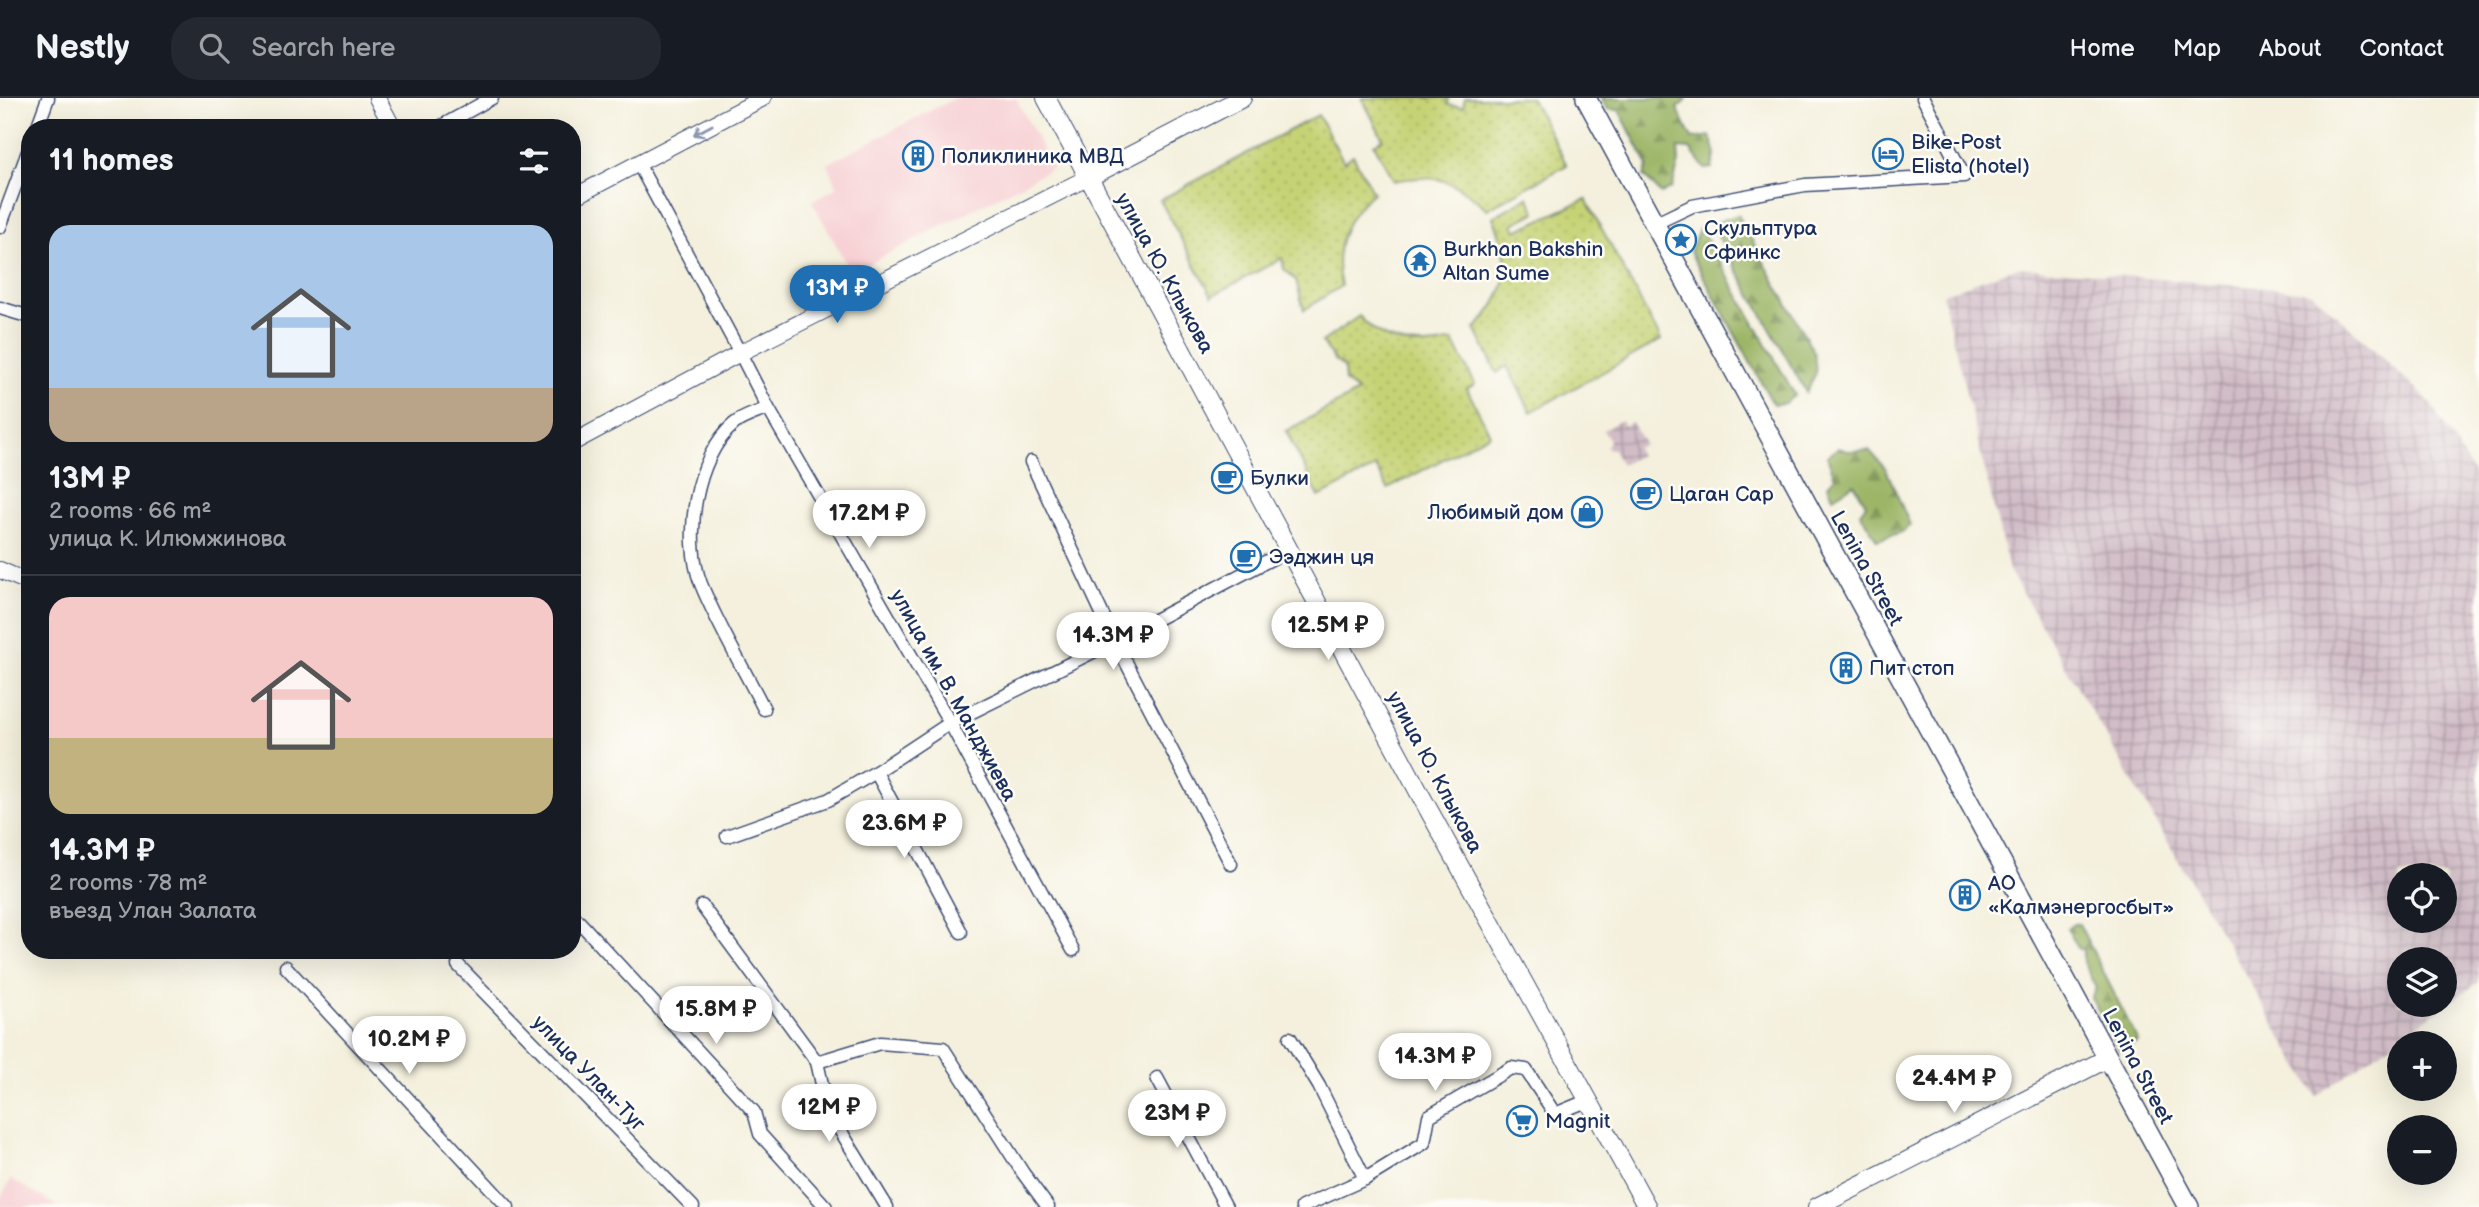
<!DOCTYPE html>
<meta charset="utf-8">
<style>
body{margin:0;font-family:"Balsamiq Sans",sans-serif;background:#242831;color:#f1f3f6;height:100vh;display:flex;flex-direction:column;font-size:26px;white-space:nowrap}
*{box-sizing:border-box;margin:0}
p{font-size:23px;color:#9ea1a6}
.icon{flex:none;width:38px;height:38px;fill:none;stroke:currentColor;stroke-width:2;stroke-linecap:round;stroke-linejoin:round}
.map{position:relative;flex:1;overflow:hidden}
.drawer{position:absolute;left:21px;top:21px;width:560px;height:840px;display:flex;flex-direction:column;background:#171b24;border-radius:28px;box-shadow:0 7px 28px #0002}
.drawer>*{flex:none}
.fabs{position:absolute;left:2387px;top:765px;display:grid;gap:14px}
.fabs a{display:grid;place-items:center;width:70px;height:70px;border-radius:50%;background:#171b24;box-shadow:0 7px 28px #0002;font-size:35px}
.price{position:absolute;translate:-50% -60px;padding:0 16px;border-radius:24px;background:#fff;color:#222;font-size:23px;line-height:46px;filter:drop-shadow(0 2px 4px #0008)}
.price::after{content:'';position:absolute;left:50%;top:42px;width:21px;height:16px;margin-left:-10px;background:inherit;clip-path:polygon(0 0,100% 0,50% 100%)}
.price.current{background:#1f6fb2;color:#fff}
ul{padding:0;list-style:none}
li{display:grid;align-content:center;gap:14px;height:371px;padding:0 28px}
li+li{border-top:2px solid #363941}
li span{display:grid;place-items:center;height:217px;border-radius:21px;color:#555}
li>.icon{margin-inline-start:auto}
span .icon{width:126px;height:126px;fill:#fffc;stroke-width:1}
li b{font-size:30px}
h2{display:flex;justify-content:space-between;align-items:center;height:84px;padding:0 28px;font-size:30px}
header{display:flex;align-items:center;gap:42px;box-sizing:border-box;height:98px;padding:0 35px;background:#171b24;border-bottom:2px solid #363941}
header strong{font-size:33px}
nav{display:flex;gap:38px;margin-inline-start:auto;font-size:24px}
.search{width:490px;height:63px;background:#242831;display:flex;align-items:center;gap:18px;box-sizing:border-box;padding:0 24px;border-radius:28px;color:#9ea1a6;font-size:26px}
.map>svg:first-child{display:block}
.built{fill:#f7cfd3}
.industrial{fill:url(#industrial-grid);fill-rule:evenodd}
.grass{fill:url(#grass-dots);stroke:#70816a;stroke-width:2}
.forest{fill:url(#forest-firs);stroke:#5c7262;stroke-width:2}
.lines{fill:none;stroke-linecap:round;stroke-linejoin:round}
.minor-casing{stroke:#3c4c71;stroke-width:15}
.tertiary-casing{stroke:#3c4c71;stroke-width:18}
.secondary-casing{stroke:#3c4c71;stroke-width:20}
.primary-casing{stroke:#3c4c71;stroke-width:22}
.minor{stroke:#fff;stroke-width:12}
.tertiary{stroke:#fff;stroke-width:16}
.secondary{stroke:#fff;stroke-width:18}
.primary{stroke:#fff;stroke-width:19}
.oneway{stroke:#8d97ae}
.labels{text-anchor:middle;stroke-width:5;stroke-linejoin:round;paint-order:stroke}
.poi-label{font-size:21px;fill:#1b2f5e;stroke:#fdfcf7;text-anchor:start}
.street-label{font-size:21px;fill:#1b2f5e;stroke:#fdfcf7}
</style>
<header>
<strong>Nestly</strong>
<div class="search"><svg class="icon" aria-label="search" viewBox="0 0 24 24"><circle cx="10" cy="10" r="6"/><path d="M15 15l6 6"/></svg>Search here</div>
<nav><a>Home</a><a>Map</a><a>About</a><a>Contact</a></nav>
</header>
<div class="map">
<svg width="2479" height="1109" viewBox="0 0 2479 1109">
<defs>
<pattern id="industrial-grid" width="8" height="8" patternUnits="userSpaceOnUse" patternTransform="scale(1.75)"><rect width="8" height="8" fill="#d2bdc7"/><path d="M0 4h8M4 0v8" fill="none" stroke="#aa9aa5"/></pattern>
<pattern id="grass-dots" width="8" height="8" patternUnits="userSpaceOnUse" patternTransform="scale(1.75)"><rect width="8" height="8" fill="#c6d375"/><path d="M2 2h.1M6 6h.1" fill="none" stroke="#aab568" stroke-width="1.8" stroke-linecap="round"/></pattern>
<pattern id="forest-firs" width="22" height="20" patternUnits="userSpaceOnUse" patternTransform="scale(1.75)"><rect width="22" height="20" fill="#9cb566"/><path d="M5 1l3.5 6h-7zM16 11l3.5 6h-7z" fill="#7e9457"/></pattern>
</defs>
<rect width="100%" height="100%" fill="#fdfcf7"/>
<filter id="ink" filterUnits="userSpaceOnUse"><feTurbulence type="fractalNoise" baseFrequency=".0143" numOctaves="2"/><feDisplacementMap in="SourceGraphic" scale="14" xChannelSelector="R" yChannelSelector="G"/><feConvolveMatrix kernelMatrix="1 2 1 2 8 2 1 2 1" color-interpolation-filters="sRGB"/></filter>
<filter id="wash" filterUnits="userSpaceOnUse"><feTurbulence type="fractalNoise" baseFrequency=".00686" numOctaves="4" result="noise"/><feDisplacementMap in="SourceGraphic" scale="28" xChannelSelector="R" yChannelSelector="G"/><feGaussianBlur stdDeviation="1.57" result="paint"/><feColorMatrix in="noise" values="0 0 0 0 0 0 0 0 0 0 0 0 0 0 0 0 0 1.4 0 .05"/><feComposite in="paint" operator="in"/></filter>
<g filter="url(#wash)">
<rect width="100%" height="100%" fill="#f4f0dd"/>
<g class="built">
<polygon points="955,0 1016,0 1053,70 851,175 812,103 837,89 827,66"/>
<polygon points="11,1081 59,1109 0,1109 0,1101"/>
</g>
<g class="industrial">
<path d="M2018,169L2312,194L2430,304L2479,384V884L2316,998L2009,472L1942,196ZM2399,777H2445V822H2399ZM2399,861H2445V906H2399Z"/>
<polygon points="1621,322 1624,328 1632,324 1644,346 1636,350 1640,357 1621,367 1613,351 1606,350 1609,342 1603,332"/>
</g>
<g class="grass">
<path d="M1362,0H1449L1448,7L1463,9L1465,0H1531L1567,67L1487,111C1454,82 1438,75 1394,83L1374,46L1383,41Z"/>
<path d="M1318,17L1344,64L1353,57L1373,95C1344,119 1332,151 1341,188L1304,212L1296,182L1284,171L1282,160L1212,198L1160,102Z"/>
<path d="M1528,99L1536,114L1513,126L1516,133L1586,101L1661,242L1531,314L1507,268L1497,275L1475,231C1512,193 1513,165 1493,119Z"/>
<path d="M1359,218C1384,247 1417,252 1453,243L1475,286L1467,291L1490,336L1388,391L1376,369L1319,399L1286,333L1358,294L1345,284L1344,269L1335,263L1322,244Z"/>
</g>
<g class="forest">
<polygon points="1601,0 1685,0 1687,2 1677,10 1692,41 1710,38 1716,55 1712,70 1705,71 1690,51 1678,50 1679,64 1672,90 1661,96 1644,78 1648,68 1619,12 1607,11"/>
<polygon points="1738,117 1814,254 1816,275 1806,294 1711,126"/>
<polygon points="1700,129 1795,297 1785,305 1773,306 1690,154"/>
<polygon points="1838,350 1848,353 1869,352 1886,371 1910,427 1902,434 1877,442 1860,415 1866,406 1854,386 1833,399 1828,387 1835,379 1827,358"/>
<polygon points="2074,825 2079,826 2138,943 2120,952 2091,900 2096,890 2083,864 2083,852 2078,850 2067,830"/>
</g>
</g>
<g filter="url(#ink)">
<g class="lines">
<g class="minor-casing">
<g id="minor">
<polyline points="37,30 48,0"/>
<polyline points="438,30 492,0"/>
<polyline points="639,67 740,255 768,310 950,625 1073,852"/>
<polyline points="1654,126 1692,108 1805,87 1964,78 1923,0"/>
<polyline points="0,129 30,48"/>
<polyline points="0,210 30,219"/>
<polyline points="1031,364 1115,543 1231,766"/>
<path d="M764,611C744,571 717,526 701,486C683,440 695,359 734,326C742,319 757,315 768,310"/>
<polyline points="876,674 961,834"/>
<polyline points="727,738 828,702 876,674 950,625 1115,543 1288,452"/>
<polyline points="702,808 817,964 826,1004 834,1022 887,1109"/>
<polyline points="572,816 754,1014 760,1036 826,1109"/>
<polyline points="458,867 693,1109"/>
<polyline points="286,869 508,1109"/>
<polyline points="1290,940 1319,988 1365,1081"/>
<polyline points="817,964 880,945 943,950 1023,1075 1048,1109"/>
<polyline points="1157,980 1226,1109"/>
<polyline points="1302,1109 1365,1081 1424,1045 1429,1018 1511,970 1526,972 1555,1016 1589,1002"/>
</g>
</g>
<g class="tertiary-casing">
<g id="tertiary">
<polyline points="377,0 393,30"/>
<polyline points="572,100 763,0"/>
<polyline points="572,345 740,255 1087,80"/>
<polyline points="0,472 30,485"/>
</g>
</g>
<g class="secondary-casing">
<g id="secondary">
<polyline points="1046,0 1421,698 1647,1109"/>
<polyline points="1087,80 1242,0"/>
<polyline points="1817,1109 2108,960"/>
</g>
</g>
<g class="primary-casing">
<polyline id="primary" points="1586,0 2189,1109"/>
</g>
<use href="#minor" class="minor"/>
<use href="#tertiary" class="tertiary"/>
<use href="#secondary" class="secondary"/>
<use href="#primary" class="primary"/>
</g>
<defs><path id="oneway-shaft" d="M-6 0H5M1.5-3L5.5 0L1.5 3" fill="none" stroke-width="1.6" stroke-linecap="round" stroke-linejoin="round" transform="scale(1.75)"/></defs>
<use class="oneway" href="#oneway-shaft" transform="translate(703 32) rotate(152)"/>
</g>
<defs>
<g id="hotel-ring" transform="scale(1.575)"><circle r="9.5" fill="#fdfcf7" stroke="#1f6fb2" stroke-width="1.5"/><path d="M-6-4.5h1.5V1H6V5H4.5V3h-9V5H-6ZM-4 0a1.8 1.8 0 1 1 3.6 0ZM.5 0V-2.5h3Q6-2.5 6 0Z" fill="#1f6fb2"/></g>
<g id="building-ring" transform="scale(1.575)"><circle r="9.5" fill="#fdfcf7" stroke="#1f6fb2" stroke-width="1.5"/><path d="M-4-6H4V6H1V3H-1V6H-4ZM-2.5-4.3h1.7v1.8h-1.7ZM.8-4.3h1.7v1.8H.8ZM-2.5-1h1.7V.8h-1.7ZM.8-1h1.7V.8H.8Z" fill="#1f6fb2"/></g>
<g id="sight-ring" transform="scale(1.575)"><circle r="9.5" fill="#fdfcf7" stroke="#1f6fb2" stroke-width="1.5"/><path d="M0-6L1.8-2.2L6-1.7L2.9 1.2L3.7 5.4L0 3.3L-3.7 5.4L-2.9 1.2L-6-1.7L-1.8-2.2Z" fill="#1f6fb2"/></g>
<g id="temple-ring" transform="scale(1.575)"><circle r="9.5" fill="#fdfcf7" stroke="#1f6fb2" stroke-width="1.5"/><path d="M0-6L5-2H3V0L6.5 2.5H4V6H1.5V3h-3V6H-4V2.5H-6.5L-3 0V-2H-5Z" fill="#1f6fb2"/></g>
<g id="cafe-ring" transform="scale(1.575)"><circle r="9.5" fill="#fdfcf7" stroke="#1f6fb2" stroke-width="1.5"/><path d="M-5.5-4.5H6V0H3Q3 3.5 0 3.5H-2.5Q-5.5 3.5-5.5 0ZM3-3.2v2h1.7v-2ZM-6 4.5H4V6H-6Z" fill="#1f6fb2"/></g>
<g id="shop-ring" transform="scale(1.575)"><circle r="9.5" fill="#fdfcf7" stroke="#1f6fb2" stroke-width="1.5"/><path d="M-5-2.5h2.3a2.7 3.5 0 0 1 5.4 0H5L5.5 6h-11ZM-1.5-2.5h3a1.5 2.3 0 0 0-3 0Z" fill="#1f6fb2"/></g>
<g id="supermarket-ring" transform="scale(1.575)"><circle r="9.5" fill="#fdfcf7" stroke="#1f6fb2" stroke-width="1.5"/><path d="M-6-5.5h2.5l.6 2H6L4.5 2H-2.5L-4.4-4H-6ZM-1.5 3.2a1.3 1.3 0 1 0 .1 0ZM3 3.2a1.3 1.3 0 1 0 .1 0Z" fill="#1f6fb2"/></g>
</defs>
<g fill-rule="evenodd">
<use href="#hotel-ring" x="1888" y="56"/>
<use href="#building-ring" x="918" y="58"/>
<use href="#sight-ring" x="1681" y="142"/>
<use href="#temple-ring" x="1420" y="163"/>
<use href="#cafe-ring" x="1227" y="380"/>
<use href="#cafe-ring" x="1646" y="396"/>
<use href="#shop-ring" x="1587" y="414"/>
<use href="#cafe-ring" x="1246" y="459"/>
<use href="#building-ring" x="1846" y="570"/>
<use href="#building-ring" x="1965" y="797"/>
<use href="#supermarket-ring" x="1522" y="1023"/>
</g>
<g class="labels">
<g class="poi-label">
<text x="1911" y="51">Bike-Post<tspan x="1911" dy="24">Elista (hotel)</tspan></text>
<text x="941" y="65">Поликлиника МВД</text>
<text x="1704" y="137">Скульптура<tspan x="1704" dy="24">Сфинкс</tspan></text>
<text x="1443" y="158">Burkhan Bakshin<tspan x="1443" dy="24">Altan Sume</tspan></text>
<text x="1250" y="387">Булки</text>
<text x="1669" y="403">Цаган Сар</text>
<text x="1564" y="421" text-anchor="end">Любимый дом</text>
<text x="1269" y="466">Ээджин ця</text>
<text x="1869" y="577">Пит стоп</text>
<text x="1988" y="792">АО<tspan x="1988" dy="24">«Калмэнергосбыт»</tspan></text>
<text x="1545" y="1030">Magnit</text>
</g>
<g class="street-label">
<text transform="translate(1165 175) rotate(61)" y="7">улица Ю. Клыкова</text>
<text transform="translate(1867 470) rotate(61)" y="7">Lenina Street</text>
<text transform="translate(954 597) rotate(61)" y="7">улица им. В. Манджиева</text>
<text transform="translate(1435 674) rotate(62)" y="7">улица Ю. Клыкова</text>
<text transform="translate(2138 968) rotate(62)" y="7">Lenina Street</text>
<text transform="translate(589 975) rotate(46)" y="7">улица Улан-Туг</text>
</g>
</g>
</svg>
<div class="fabs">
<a><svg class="icon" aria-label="locate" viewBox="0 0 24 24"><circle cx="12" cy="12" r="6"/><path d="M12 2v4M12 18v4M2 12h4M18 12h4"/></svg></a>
<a><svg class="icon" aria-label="layers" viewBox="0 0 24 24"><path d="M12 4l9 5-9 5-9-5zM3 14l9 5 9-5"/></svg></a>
<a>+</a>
<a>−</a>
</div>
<b class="price current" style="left:837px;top:227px">13M ₽</b>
<b class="price" style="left:869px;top:452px">17.2M ₽</b>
<b class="price" style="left:1328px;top:564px">12.5M ₽</b>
<b class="price" style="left:1113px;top:574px">14.3M ₽</b>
<b class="price" style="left:904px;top:762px">23.6M ₽</b>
<b class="price" style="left:716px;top:948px">15.8M ₽</b>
<b class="price" style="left:409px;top:978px">10.2M ₽</b>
<b class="price" style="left:1435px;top:995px">14.3M ₽</b>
<b class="price" style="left:1954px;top:1017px">24.4M ₽</b>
<b class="price" style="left:829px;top:1046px">12M ₽</b>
<b class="price" style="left:1177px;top:1052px">23M ₽</b>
<section class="drawer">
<h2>11 homes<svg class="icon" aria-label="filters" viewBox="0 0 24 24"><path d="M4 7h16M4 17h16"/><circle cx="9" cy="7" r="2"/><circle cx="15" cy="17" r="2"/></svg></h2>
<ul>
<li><span style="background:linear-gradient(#a9c7e8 75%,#b9a48a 0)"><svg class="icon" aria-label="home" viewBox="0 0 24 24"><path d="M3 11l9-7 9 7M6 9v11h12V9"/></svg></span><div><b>13M ₽</b><p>2 rooms · 66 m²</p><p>улица К. Илюмжинова</p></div></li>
<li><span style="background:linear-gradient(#f6c9c9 65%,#c2b280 0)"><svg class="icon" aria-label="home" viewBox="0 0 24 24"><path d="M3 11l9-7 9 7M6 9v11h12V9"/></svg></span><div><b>14.3M ₽</b><p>2 rooms · 78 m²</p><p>въезд Улан Залата</p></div></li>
</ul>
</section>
</div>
